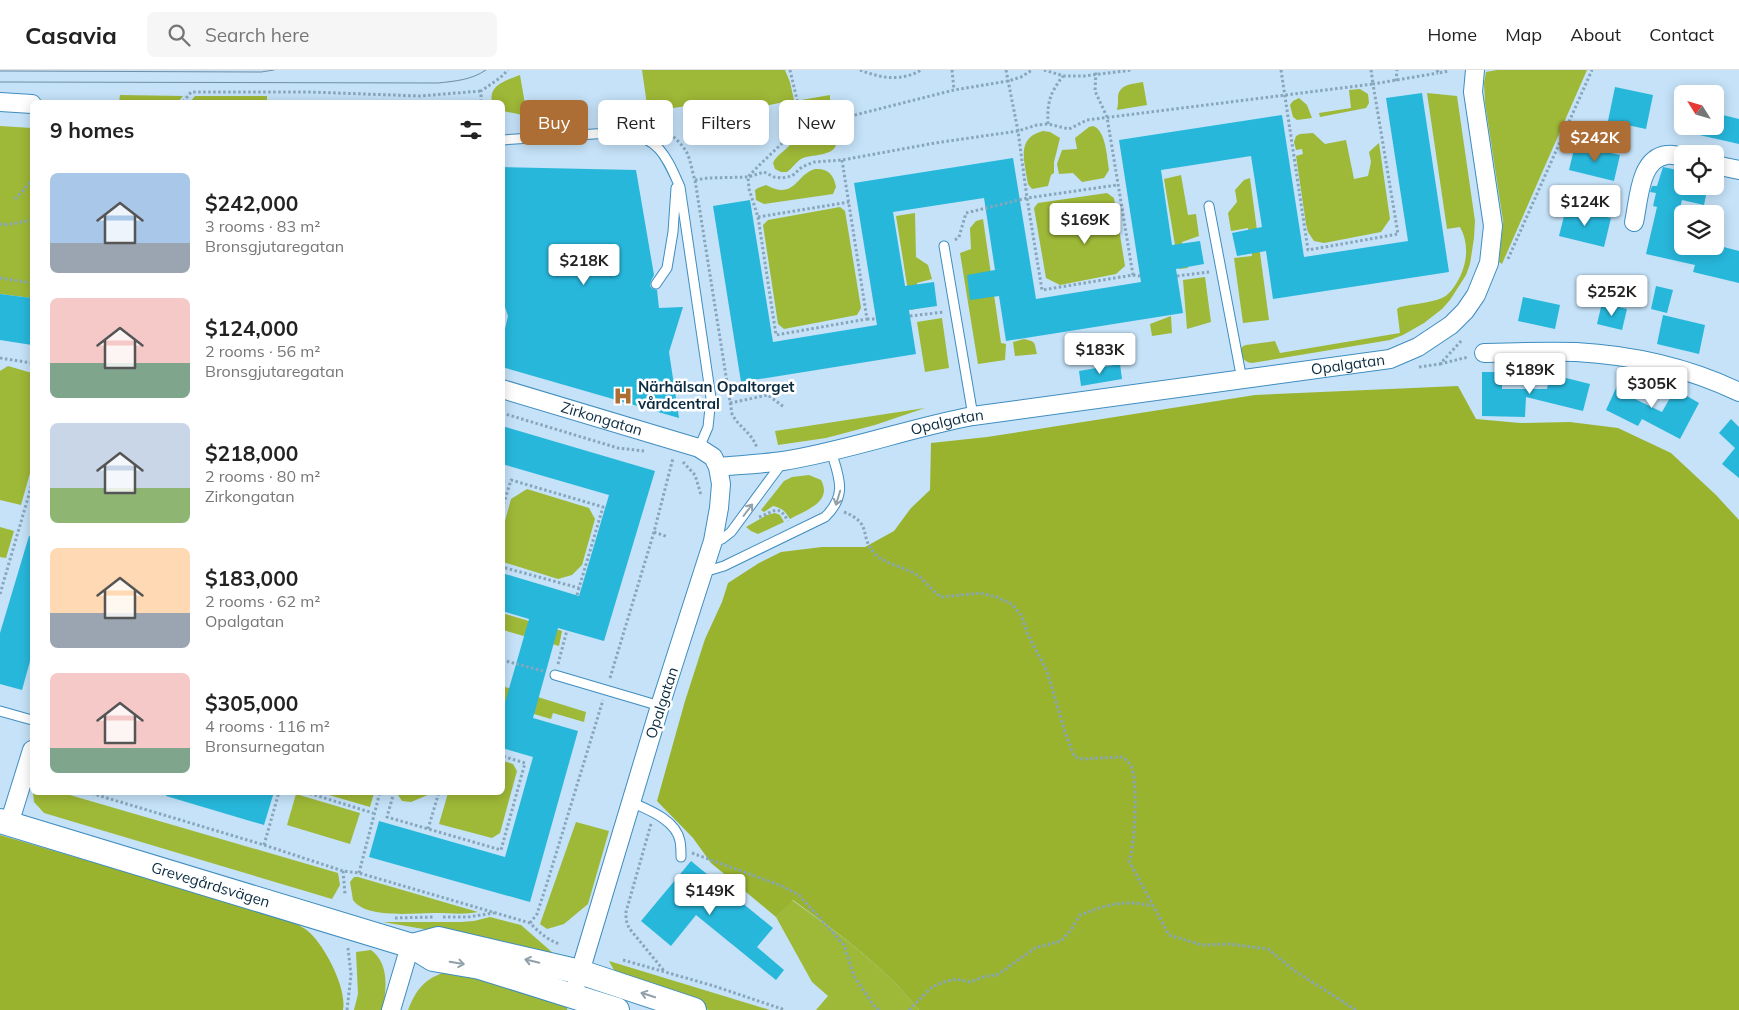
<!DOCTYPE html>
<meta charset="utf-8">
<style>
body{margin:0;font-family:Mulish,sans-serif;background:#f6f6f6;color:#222;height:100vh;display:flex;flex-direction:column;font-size:19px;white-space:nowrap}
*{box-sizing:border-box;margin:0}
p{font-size:16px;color:#767676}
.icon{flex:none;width:28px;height:28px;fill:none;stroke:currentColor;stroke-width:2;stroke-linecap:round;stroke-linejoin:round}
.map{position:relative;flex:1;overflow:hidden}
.details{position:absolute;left:30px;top:30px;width:475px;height:695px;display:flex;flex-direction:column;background:#fff;border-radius:8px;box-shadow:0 2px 12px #0003}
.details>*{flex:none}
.banner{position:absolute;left:520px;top:30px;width:475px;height:45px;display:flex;gap:10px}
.needle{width:32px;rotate:307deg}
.fabs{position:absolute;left:1674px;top:15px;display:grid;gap:10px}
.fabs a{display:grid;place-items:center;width:50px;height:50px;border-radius:8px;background:#fff;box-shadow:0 2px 12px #0003;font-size:25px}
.price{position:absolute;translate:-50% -42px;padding:0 11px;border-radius:5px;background:#fff;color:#222;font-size:16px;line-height:32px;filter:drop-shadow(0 1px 2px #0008)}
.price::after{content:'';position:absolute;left:50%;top:30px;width:15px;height:11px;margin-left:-8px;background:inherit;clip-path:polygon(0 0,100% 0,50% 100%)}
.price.current{background:#ad6e35;color:#fff}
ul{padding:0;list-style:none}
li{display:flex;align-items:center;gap:15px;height:125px;padding:0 20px}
li span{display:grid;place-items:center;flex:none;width:140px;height:100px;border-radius:8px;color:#555}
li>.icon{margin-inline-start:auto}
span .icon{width:60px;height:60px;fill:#fffc;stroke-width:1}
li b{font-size:21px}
h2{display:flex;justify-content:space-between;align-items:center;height:60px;padding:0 20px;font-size:21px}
.tag{padding:0 18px;border-radius:8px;background:#fff;box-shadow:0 2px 12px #0003;font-size:18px;line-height:45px}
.tag.current{background:#ad6e35;color:#fff}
header{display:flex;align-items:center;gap:30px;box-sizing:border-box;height:70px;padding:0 25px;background:#fff;border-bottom:1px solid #e0e0e0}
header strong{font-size:24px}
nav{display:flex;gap:28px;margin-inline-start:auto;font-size:18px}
.search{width:350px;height:45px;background:#f6f6f6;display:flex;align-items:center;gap:12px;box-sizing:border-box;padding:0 18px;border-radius:8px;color:#767676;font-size:19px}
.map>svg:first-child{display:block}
.green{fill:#9eb837}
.forest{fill:#9ab32e}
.building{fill:#27b7db}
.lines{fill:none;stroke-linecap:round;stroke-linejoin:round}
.lane-casing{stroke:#3f8dbf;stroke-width:11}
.street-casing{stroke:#3f8dbf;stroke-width:20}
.secondary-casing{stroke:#3f8dbf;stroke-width:26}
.path{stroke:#88a6bb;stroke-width:3;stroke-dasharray:2.5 2.5;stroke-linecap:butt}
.lane{stroke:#fff;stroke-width:9}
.street{stroke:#fff;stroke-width:18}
.secondary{stroke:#fff;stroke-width:24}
.tram{stroke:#6f8ea3;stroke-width:1}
.oneway{stroke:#91a0a9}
.labels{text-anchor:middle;stroke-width:5;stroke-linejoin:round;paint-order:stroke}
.street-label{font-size:15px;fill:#0b2c40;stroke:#fff}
.poi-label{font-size:15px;font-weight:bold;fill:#0b2c40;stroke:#fff;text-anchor:start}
</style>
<header>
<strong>Casavia</strong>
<div class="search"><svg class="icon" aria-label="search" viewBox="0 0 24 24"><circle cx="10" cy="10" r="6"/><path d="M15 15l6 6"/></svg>Search here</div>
<nav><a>Home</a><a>Map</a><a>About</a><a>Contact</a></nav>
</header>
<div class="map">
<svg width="1739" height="940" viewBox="0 0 1739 940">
<rect width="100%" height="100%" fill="#c5e2f8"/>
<g class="green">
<polygon points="642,0 785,0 790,12 794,30 702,49 699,34 648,42"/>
<polygon points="1497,0 1587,0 1502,194 1499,192 1503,151 1485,33 1484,13 1486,2"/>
<path d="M520,5L526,40L523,45L503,41L502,32H492C488,15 507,10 520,5Z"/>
<path d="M1143,12L1147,35L1117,40C1118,35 1118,33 1118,28C1118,14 1133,14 1143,12Z"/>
<polygon points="1360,19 1368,24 1369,33 1366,38 1320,47 1319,43 1351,38 1349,20"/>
<path d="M1427,23L1457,26L1475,151L1474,168L1470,194L1466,205L1450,230L1442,239L1424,253L1403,265L1390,270L1252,293C1243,292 1242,287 1240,280L1243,276L1246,275L1275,271L1280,283L1400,263L1397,239L1400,237C1413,234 1430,233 1442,228C1447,226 1451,221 1454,217C1466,200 1471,177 1460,157L1447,159Z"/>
<polygon points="120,25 183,26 178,32 119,32"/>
<polygon points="830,25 830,35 822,44 811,44 804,38 801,30"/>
<polygon points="195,26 267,26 267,32 190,32"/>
<polygon points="1299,28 1307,35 1312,48 1297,50 1293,47 1290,35 1293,31"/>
<polygon points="0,56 32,58 32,228 0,224"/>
<path d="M1093,56C1106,60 1107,88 1109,100L1104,108L1082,112L1073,103L1059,104L1057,94L1062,80L1077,79L1075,68L1089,57Z"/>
<path d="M824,57C830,59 834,62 836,67C841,87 813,84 803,88C796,91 793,98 787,102H781L775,99L773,93C776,86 782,83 787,78C803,63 801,59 824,57Z"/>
<path d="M1043,61L1050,62L1060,68L1054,92V103L1051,105L1048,116L1032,119L1028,114C1025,93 1015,68 1043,61Z"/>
<polygon points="1313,63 1325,74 1346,70 1354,109 1368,106 1371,92 1369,82 1379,73 1390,149 1381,162 1324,173 1314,171 1308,162 1306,154 1296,86 1303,84 1302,79 1296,80 1294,72 1296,66 1300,64"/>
<path d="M815,99C828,98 834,105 836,117L833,124L764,134L756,130L755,120L758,118L766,115C795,131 796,104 815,99Z"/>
<polygon points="1181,105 1188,145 1196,144 1199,166 1182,172 1188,198 1179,199 1164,109"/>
<polygon points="1250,108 1269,250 1243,253 1234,188 1252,186 1248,158 1231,161 1228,143 1237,132 1235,120 1244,110"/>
<polygon points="1107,123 1114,128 1125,196 1116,204 1060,215 1046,208 1034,138 1038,133"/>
<polygon points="840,137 845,141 861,238 857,245 784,259 778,254 763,155 768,150"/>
<polygon points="915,143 916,187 928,195 932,209 917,213 919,238 911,240 896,146"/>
<polygon points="983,149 1001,273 1006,274 1005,290 978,294 960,183 971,179 970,158 976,151"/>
<polygon points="1205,207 1211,252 1187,259 1183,210"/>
<polygon points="1171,246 1172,263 1152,266 1150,254"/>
<polygon points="942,248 949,298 925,302 917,252"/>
<path d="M1024,269C1036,272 1034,271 1037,284L1015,286L1013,272Z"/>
<polygon points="8,296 32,303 32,396 21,435 0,430 0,301"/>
<polygon points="925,338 875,355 826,368 778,375 775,361"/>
<path d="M809,405L821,410C833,432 806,440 790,449C785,441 782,438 773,436L764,442L761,440L784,411L792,407Z"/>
<polygon points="527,419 589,438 595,449 582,495 572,505 558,509 503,492 503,458 511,429"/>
<polygon points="775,443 780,445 784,452 758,464 751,461 746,457 767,445"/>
<polygon points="0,457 14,461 6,488 0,487"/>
<polygon points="502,543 562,561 559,576 503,560"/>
<polygon points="502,616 586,642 584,652 553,643 551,649 503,635"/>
<polygon points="503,691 513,694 517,701 500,763 492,768 439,754 448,723 502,722"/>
<polygon points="33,722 63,723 338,803 340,815 332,829 44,743 34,732"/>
<polygon points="322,723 374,723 370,737"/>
<polygon points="399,723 430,724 411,732 402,731 398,725"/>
<polygon points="296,724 360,743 350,774 287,755"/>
<polygon points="576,752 609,761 588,834 564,854 547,859 540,854"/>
<path d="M354,807H358L478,842C464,845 450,843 435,843C414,843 366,849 353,830L350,812Z"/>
<path d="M792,830C838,863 884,896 919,940H816L828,926L812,912L776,847Z"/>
<polygon points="490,847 521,855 553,883 543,886 452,864 383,852 461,852 474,851"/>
<path d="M371,880C390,894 386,920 383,940H354L358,924L356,882Z"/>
<polygon points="609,891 770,940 709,940 634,918 618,907"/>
<path d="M453,900L568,934L567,940H408C417,916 428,906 453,900Z"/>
</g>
<g class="forest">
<path d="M1458,316L1476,349L1520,353L1570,352L1618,358L1671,383L1716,425L1739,450V940H919C884,896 838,863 793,830L776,847L711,793L693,768L657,731L685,631L705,569L722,532L728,513L759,493L781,482L822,477H865L894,461L911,438L930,420L931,373L987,367L1255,325Z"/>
<path d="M0,765L287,849C294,853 304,857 310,863C326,878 347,919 343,940H0Z"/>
</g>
<g class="building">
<polygon points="1615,17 1653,25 1646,59 1608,51"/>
<polygon points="1422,23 1449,202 1273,229 1266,181 1237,186 1232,163 1262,157 1251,86 1161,100 1172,175 1200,171 1204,194 1176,199 1183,243 1006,271 999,226 970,230 967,205 995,200 984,128 893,142 905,216 934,212 937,236 909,240 916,284 741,312 713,136 750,130 773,272 877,255 854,113 1013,88 1036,229 1141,212 1119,70 1282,45 1304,187 1408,171 1386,28"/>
<polygon points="1715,43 1739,49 1739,74 1686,62 1687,56 1715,56"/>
<polygon points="1575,75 1620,85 1614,111 1569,100"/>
<polygon points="502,97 636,100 654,205 651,211 650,216 653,219 657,220 659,238 683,237 669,282 679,348 502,297 502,272 508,246 502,228"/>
<polygon points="1663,97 1682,101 1682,116 1708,116 1704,135 1682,130 1674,163 1682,165 1682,176 1720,176 1739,181 1739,213 1693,202 1695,195 1646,184 1657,137 1653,136 1656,123 1650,122 1652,116 1657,116"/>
<polygon points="1566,138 1611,148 1604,177 1559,166"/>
<polygon points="1656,216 1673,220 1667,243 1651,239"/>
<polygon points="0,224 32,228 32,275 0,270"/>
<polygon points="1523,227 1560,235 1555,259 1518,251"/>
<polygon points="1602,233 1627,239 1622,260 1597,254"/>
<polygon points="1663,245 1705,255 1699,284 1657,274"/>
<polygon points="1120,294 1122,309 1081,316 1079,301"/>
<polygon points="1482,302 1502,302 1502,319 1547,319 1550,304 1590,314 1583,341 1526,327 1525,347 1482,346"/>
<polygon points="1622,305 1642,315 1635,329 1662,342 1675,319 1699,333 1680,369 1642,349 1638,356 1606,340"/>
<polygon points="1731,349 1739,357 1739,408 1722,394 1735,378 1719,363"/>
<polygon points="502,356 655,401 604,571 558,558 533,648 578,661 530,832 369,787 379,751 505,787 533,687 502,678 502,643 529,549 502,541 502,503 579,526 609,425 502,394"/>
<polygon points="29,466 32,467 32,584 22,620 0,614 0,563"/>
<polygon points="167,722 274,722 264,755 166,726"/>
<polygon points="691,791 773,858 757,877 784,900 776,910 696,845 671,876 641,851"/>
</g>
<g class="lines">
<g class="lane-casing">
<g id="lane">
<path d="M502,70L625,62C660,69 666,86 680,117L711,328L708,357L699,378"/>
<polyline points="1209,136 1242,310"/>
<polyline points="944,176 973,346"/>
<polyline points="656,214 667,198 673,162 676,118"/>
<polyline points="713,471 722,469 731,462 782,393"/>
<path d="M704,502L724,496L825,447C848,425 839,407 831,381"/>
<polyline points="555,605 660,636"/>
<polyline points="0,641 32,650"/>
<path d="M631,732C649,740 676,750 680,771C681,776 681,782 681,787"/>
</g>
</g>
<g class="street-casing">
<g id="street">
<polyline points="0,32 32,34"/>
<polyline points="1715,95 1739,100"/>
<path d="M1634,152C1639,131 1639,88 1667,85C1672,84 1678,86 1682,88"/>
<path d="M1484,283C1515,282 1545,281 1576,282C1631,285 1689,298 1739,322"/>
<path id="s1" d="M502,319L699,378L713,387L718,397L721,414L719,438L713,471L660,636L577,912"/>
<path id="s2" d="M718,397C739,395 761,394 783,391C847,381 909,358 973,346L1390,289L1418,277L1451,255L1465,241L1476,225L1489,193L1493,156L1473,22L1475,0"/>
<polyline points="9,754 32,680"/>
<polyline points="391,940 410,876"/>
</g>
</g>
<g class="secondary-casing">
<g id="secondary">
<path id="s3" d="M0,751L412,876L433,889L480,897L617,940"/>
<polyline points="412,876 438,869 580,902 694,940"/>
</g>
</g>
<g class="path">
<polyline points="790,0 802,51"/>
<path d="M860,0C880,8 901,12 921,0"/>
<polyline points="952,0 954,20"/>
<polyline points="1006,0 1018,61 1027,128 1042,220 1133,205 1107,47 1095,21 1096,0"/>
<polyline points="1044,0 1064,6 1084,6 1132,0"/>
<polyline points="1281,0 1308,180 1398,164 1373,14 1438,3"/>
<polyline points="1437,0 1438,3 1449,1"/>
<polyline points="1396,11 1397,0"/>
<polyline points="183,32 191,22 309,22 420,26 481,21"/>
<polyline points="481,32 481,21 500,8 508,0"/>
<path d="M642,52C659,54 679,68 687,83C691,91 692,102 695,110L732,344C739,358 751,361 757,378"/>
<path d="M1048,54C1047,32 1050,23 1063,6"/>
<path d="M842,90L867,249L776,265L758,147L749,119L748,107C766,87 786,72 802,51L847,47L954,20L1008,11L1021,7L1032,0"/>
<polyline points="695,110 708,108 748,107 764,102 774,107 782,108 792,106 802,97 814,92 842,90 935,73 1018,61 1037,55 1048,54 1069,59 1087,50 1373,14 1371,0"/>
<polyline points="15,129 32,111"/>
<polyline points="758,147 849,132"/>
<polyline points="0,154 5,155 32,150"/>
<polyline points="955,170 959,167 966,143 1027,128 1117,115"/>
<polyline points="1508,189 1592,0"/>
<polyline points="1133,205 1140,206"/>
<polyline points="1177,206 1209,202"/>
<polyline points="0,208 32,213"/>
<polyline points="910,246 944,242"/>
<polyline points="867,249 875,249"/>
<polyline points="0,288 32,293"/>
<polyline points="1440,294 1468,287"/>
<polyline points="1419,297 1440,294 1462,270"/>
<polyline points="730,333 768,325 784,337"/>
<polyline points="502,343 618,378 644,381"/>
<polyline points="683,392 695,405 701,425"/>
<polyline points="502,439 511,410 603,437 579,518 502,497"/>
<path d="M844,442C874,454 858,466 875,484C885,494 907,498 917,505C926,511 932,521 941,527L980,523L996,527L1012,534L1021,545L1028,565L1047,601L1065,662L1074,686L1080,689L1122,687C1124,689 1129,692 1130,694C1139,709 1135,775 1129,791L1169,865L1202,875L1229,874L1268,879L1295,901L1356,940"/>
<path d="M759,447C774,442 778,433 788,451"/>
<polyline points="654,462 668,467"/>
<polyline points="0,524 32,414"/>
<polyline points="577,525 579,518"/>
<polyline points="502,590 543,601"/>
<polyline points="558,594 567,560"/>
<polyline points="610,608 654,462 673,388"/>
<path d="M87,722L264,775L343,801L359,803L530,853C539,862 547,870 560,874"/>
<polyline points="305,722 373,743"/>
<polyline points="394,722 387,747 501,780 525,693 502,686"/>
<polyline points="651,754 626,842 626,850 629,858 665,902"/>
<polyline points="428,759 439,722"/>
<polyline points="264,775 279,722"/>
<polyline points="692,783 782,816 799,825 844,875 854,906 874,936 879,940"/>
<polyline points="343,801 345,824"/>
<polyline points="359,803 380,722"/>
<polyline points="443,847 468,847 494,843"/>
<polyline points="395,848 434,847"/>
<polyline points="530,853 537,844 548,810 603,630"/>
<polyline points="623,890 714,916 785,940"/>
<polyline points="347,940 351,905 348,878"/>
<path d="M909,940L932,917L944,912L956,909L970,912L986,906L997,905L1035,878L1061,871L1071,860L1080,845C1106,835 1124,829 1152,836"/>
</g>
<use href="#lane" class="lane"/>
<use href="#street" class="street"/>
<use href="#secondary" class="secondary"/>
<g class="tram">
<polyline points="0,1 261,2 274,0"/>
<path d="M0,12L438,13C456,11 471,10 486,0"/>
</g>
</g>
<defs><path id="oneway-shaft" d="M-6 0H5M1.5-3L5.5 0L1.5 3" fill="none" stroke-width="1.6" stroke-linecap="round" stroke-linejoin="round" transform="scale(1.25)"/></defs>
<g class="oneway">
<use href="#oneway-shaft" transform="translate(838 428) rotate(107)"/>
<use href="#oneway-shaft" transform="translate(748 440) rotate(-53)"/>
<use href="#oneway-shaft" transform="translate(532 891) rotate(-167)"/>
<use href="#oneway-shaft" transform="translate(457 893) rotate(10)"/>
<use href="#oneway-shaft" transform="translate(648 925) rotate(-162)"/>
</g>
<defs>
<g id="hospital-bare" transform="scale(1.5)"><path d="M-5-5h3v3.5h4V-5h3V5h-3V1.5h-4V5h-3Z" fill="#ad6e35" stroke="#fff" stroke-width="2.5" paint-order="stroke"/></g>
</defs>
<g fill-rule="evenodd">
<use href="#hospital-bare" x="623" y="326"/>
</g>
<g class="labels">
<g class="street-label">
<text dy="5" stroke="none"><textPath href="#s2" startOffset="639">Opalgatan</textPath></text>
<text dy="5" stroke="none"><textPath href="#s1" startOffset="104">Zirkongatan</textPath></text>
<text dy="5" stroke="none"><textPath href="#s2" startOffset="234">Opalgatan</textPath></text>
<text transform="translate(662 633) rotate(-72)" y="5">Opalgatan</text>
<text dy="5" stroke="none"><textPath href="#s3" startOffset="220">Grevegårdsvägen</textPath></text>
</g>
<g class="poi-label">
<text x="638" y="322">Närhälsan Opaltorget<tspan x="638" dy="17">vårdcentral</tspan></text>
</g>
</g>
</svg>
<div class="fabs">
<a><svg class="needle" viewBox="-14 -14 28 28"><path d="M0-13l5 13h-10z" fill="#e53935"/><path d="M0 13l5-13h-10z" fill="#767676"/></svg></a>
<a><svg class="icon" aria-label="locate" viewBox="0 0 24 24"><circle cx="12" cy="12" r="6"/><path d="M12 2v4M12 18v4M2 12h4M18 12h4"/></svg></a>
<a><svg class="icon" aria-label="layers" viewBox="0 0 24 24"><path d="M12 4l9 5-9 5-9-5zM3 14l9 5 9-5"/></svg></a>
</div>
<b class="price current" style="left:1595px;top:93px">$242K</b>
<b class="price" style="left:1585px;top:157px">$124K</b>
<b class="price" style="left:1085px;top:175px">$169K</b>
<b class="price" style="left:584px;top:216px">$218K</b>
<b class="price" style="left:1612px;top:247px">$252K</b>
<b class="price" style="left:1100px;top:305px">$183K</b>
<b class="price" style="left:1530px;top:325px">$189K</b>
<b class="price" style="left:1652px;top:339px">$305K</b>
<b class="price" style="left:710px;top:846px">$149K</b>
<div class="banner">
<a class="tag current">Buy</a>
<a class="tag">Rent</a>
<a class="tag">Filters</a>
<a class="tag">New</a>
</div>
<section class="details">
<h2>9 homes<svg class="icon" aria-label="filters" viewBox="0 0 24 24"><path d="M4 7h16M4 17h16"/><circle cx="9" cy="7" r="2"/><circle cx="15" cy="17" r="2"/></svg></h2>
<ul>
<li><span style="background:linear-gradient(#a9c7e8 70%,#9aa5b1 0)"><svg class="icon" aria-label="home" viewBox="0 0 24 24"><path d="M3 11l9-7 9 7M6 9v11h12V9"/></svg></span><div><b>$242,000</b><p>3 rooms · 83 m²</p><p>Bronsgjutaregatan</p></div></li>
<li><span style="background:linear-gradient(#f6c9c9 65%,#7fa58c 0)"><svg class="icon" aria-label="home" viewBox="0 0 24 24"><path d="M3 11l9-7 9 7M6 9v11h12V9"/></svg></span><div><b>$124,000</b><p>2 rooms · 56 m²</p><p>Bronsgjutaregatan</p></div></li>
<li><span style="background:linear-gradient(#c9d6e8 65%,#8fb573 0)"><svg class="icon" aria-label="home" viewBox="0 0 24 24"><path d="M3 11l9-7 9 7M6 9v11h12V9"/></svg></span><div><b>$218,000</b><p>2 rooms · 80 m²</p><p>Zirkongatan</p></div></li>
<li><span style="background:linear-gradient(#ffd9b3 65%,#9aa5b1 0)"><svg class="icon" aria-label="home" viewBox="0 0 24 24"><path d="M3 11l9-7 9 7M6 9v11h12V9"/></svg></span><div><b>$183,000</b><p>2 rooms · 62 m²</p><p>Opalgatan</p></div></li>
<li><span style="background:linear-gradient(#f6c9c9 75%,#7fa58c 0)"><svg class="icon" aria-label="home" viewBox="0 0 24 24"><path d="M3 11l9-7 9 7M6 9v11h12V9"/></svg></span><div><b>$305,000</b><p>4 rooms · 116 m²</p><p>Bronsurnegatan</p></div></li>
</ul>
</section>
</div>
